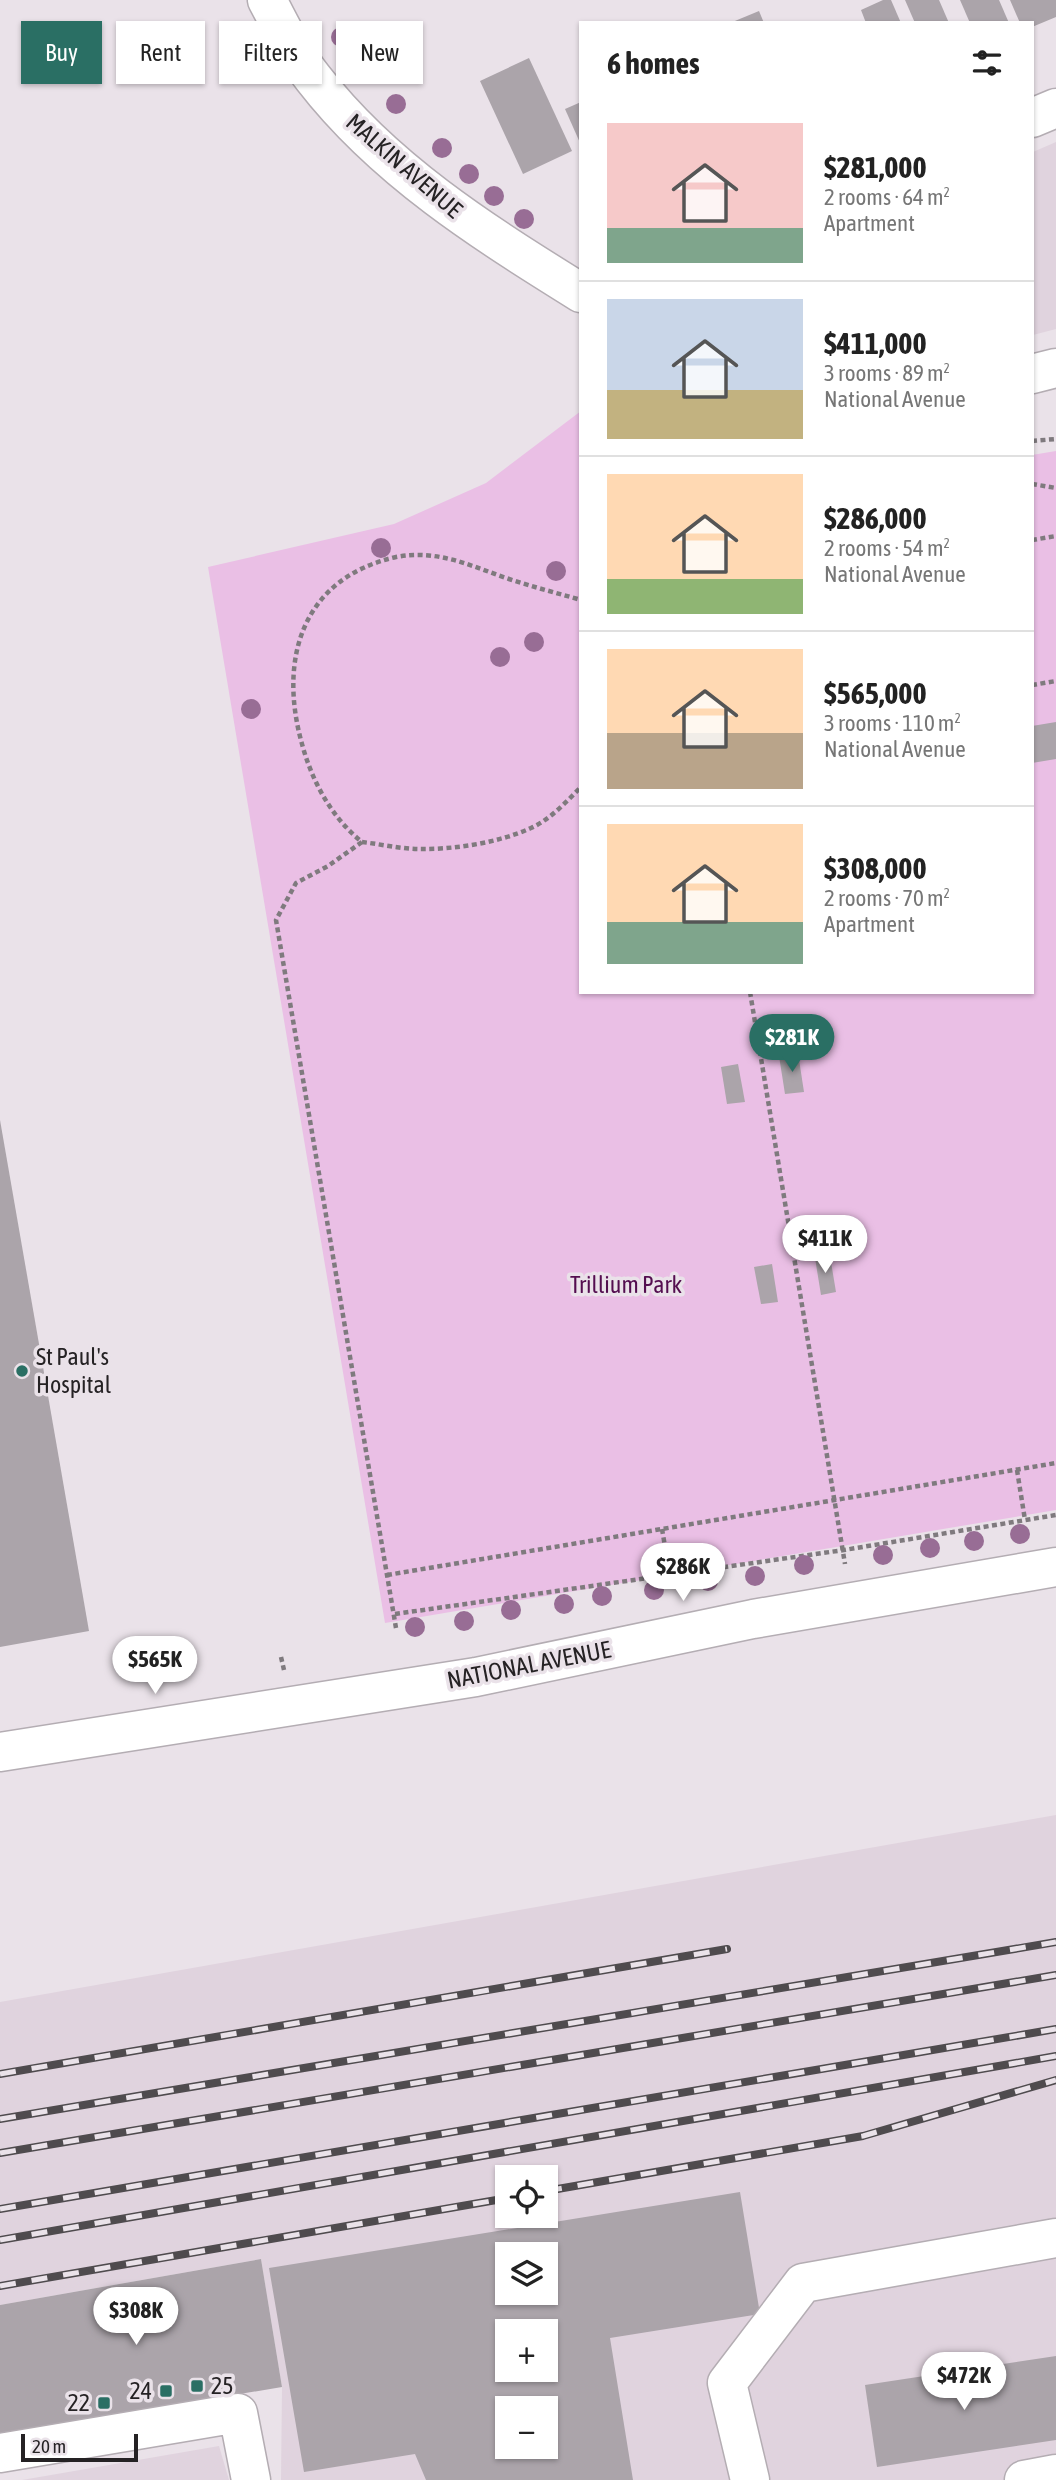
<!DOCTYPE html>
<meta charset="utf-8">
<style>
body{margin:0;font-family:"Asap Condensed",sans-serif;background:#f6f6f6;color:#222;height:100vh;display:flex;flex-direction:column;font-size:26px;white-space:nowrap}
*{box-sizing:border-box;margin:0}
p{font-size:23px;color:#767676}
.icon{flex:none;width:38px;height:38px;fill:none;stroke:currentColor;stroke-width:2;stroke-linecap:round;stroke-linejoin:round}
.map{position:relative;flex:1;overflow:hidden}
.drawer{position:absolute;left:579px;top:21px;width:455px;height:973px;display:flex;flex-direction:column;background:#fff;border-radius:0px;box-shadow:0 2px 5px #0004}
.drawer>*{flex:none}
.hud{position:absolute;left:21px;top:21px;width:453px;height:63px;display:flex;gap:14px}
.buttons{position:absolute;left:495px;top:2165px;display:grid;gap:14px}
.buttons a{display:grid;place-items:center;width:63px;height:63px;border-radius:0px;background:#fff;box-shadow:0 2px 5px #0004;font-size:35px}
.scale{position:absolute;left:21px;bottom:18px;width:117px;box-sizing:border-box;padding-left:7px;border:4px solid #252224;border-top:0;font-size:19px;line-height:24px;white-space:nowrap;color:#252224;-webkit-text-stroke:5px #eae2e9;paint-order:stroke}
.price{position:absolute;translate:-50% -60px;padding:0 16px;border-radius:24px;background:#fff;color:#222;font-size:23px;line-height:46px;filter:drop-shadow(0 2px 4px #0008)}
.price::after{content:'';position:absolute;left:50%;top:42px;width:21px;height:16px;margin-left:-10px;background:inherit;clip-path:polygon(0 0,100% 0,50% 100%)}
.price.active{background:#2a6f64;color:#fff}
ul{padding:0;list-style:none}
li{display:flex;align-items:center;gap:21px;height:175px;padding:0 28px}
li+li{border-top:2px solid #e0e0e0}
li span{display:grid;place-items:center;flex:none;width:196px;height:140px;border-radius:0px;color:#555}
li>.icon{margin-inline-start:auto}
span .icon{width:84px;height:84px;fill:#fffc;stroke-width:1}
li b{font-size:30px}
h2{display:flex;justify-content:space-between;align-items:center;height:84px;padding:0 28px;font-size:30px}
.tag{padding:0 24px;border-radius:0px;background:#fff;box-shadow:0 2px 5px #0004;font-size:24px;line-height:63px}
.tag.active{background:#2a6f64;color:#fff}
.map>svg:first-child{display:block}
.built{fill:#e0d3de;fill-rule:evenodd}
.green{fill:#eabfe5}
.building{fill:#aba4aa;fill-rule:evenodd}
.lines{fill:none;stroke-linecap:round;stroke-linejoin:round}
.minor-casing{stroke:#b4adb3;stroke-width:41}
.path{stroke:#7f7a7e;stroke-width:4.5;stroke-dasharray:5 3.5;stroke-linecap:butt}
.minor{stroke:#fff;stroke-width:38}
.rail-casing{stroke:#4f4b4e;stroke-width:8}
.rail{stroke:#eae2e9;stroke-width:5;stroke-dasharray:16;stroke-linecap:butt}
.tree{fill:#986d95}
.poi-dot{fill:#2a6f64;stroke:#eae2e9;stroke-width:2.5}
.labels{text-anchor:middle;stroke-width:7;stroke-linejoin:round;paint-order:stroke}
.street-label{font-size:24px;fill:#252224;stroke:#eae2e9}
.park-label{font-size:24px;fill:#540e50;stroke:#eae2e9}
.poi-label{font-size:24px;fill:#252224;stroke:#eae2e9;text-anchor:start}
</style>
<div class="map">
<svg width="1056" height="2480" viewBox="0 0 1056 2480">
<rect width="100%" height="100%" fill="#eae2e9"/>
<g class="built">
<polygon points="1056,142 1056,329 1033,335 1033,152"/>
<path d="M1056,1815V2480H281L282,2387L261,2259L0,2305V2002ZM508,2177H546V2216H508ZM508,2254H546V2292H508ZM508,2331H546V2370H508ZM508,2408H546V2446H508Z"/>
<polygon points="219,2446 229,2480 22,2480"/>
</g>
<polygon class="green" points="581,411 581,992 1032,992 1032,455 1056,451 1056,1510 385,1623 208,567 394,524 486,483"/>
<g class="building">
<polygon points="883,0 891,0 901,23 866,23 861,10"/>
<polygon points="905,0 939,0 949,23 915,23"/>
<polygon points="960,0 999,0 1009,23 970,23"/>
<polygon points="1010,0 1056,0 1056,17 1032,27 1032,23 1020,23"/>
<polygon points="759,11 764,23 730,23"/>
<polygon points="529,58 572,151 523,174 480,81"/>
<polygon points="581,102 581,145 565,109"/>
<polygon points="1056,722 1056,759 1032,763 1032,726"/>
<polygon points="798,1053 804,1092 785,1094 779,1056"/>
<polygon points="738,1064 745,1102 727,1104 721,1067"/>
<polygon points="0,1120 89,1631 0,1647"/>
<polygon points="830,1256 836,1292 821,1295 815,1258"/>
<polygon points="772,1264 778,1302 761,1304 754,1267"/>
<path d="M740,2192L760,2314L610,2338L633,2480H426L415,2454L304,2472L269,2268ZM508,2254H546V2292H508ZM508,2331H546V2370H508ZM508,2408H546V2446H508Z"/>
<polygon points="261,2259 282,2387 0,2434 0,2305"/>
<polygon points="1056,2356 1056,2440 877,2467 865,2385"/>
</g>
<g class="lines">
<g class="minor-casing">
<g id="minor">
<path d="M267,0C281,26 294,54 313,78C384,170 483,232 581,293"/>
<polyline points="1032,118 1056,108"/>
<polyline points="1032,374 1056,368"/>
<polyline points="0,1752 476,1677 753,1619 1056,1567"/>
<polyline points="0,2453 238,2413 251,2480"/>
<polyline points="750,2480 727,2383 803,2283 1056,2238"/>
<polyline points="1024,2480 1056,2474"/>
</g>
</g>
<g class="path">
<polyline points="1032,441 1056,439"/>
<polyline points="1032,484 1056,488"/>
<polyline points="1032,540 1056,536"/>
<polyline points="1032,685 1056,681"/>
<path d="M362,842C379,844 397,848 415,849C452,850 498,843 531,828C551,819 566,802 581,787"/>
<polyline points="750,992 845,1564"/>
<polyline points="1017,1470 1025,1520"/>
<polyline points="662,1529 670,1575"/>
<polyline points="387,1575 1056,1463"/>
<polyline points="395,1614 844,1550 1056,1515"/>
<path d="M396,1628L276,920L296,883L328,866L362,842C331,817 312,781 302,744C278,659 302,578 396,557C438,549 471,566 509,579C533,587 557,593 581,600"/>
<polyline points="281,1657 284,1670"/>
</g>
<use href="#minor" class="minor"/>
<g class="rail-casing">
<g id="rail">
<polyline points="0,2074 727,1949"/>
<polyline points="0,2119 1056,1942"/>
<polyline points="0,2153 1056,1975"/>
<polyline points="546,2191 863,2136 1056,2080"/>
<polyline points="0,2209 1056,2029"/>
<polyline points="0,2240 1056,2056"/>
<polyline points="0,2286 508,2198"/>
</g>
</g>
<use href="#rail" class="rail"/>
</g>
<g class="tree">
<circle cx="341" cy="37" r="10"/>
<circle cx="366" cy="73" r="10"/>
<circle cx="396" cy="104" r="10"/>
<circle cx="442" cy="148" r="10"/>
<circle cx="469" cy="174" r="10"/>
<circle cx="494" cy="196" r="10"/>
<circle cx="524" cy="219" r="10"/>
<circle cx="381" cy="548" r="10"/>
<circle cx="556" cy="571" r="10"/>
<circle cx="534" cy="642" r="10"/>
<circle cx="500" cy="657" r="10"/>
<circle cx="251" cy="709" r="10"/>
<circle cx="1020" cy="1534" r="10"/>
<circle cx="974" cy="1541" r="10"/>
<circle cx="930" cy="1548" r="10"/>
<circle cx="883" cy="1555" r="10"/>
<circle cx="804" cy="1565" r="10"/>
<circle cx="755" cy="1576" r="10"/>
<circle cx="708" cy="1581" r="10"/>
<circle cx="654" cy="1590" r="10"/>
<circle cx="602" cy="1596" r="10"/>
<circle cx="564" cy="1604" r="10"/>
<circle cx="511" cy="1610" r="10"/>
<circle cx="464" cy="1621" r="10"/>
<circle cx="415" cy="1627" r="10"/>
</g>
<g class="poi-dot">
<circle cx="22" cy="1371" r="7"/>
<rect x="190" y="2379" width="14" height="14" rx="3.5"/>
<rect x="159" y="2384" width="14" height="14" rx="3.5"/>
<rect x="97" y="2396" width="14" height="14" rx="3.5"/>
</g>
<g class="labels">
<g class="street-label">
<text transform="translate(404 166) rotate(41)" y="8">MALKIN AVENUE</text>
<text transform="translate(529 1665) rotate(-11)" y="8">NATIONAL AVENUE</text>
</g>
<g class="park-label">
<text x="626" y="1293">Trillium Park</text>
</g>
<g class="poi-label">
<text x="36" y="1365">St Paul's<tspan x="36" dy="28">Hospital</tspan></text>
<text x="211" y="2394">25</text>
<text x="152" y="2399" text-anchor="end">24</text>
<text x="90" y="2411" text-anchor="end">22</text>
</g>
</g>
</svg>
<div class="buttons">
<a><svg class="icon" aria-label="locate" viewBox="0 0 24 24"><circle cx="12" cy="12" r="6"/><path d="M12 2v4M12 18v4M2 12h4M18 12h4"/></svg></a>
<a><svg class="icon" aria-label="layers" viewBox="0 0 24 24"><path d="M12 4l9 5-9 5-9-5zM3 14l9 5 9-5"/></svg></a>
<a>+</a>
<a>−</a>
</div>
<div class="scale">20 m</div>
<b class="price active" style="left:792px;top:1074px">$281K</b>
<b class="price" style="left:825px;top:1275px">$411K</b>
<b class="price" style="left:683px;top:1603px">$286K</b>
<b class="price" style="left:155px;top:1696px">$565K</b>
<b class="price" style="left:136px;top:2347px">$308K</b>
<b class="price" style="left:964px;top:2412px">$472K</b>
<div class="hud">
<a class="tag active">Buy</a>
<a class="tag">Rent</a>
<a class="tag">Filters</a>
<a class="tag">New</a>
</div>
<section class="drawer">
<h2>6 homes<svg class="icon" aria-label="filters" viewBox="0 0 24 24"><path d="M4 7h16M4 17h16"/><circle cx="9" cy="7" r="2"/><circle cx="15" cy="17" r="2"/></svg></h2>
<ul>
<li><span style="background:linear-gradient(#f6c9c9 75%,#7fa58c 0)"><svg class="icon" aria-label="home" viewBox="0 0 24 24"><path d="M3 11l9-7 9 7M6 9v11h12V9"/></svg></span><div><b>$281,000</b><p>2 rooms · 64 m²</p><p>Apartment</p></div></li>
<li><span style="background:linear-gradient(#c9d6e8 65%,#c2b280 0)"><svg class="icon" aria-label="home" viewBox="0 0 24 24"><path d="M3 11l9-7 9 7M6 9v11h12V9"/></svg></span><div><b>$411,000</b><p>3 rooms · 89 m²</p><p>National Avenue</p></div></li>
<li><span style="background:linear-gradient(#ffd9b3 75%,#8fb573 0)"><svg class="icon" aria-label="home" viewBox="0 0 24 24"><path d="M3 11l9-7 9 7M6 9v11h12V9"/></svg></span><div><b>$286,000</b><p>2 rooms · 54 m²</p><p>National Avenue</p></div></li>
<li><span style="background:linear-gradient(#ffd9b3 60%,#b9a48a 0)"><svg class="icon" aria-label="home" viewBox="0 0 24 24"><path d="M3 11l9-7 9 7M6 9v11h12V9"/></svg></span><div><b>$565,000</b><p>3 rooms · 110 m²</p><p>National Avenue</p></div></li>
<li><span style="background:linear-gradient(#ffd9b3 70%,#7fa58c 0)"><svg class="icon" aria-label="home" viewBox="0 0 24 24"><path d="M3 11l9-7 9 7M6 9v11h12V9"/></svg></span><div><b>$308,000</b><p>2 rooms · 70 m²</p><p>Apartment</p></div></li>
</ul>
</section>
</div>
